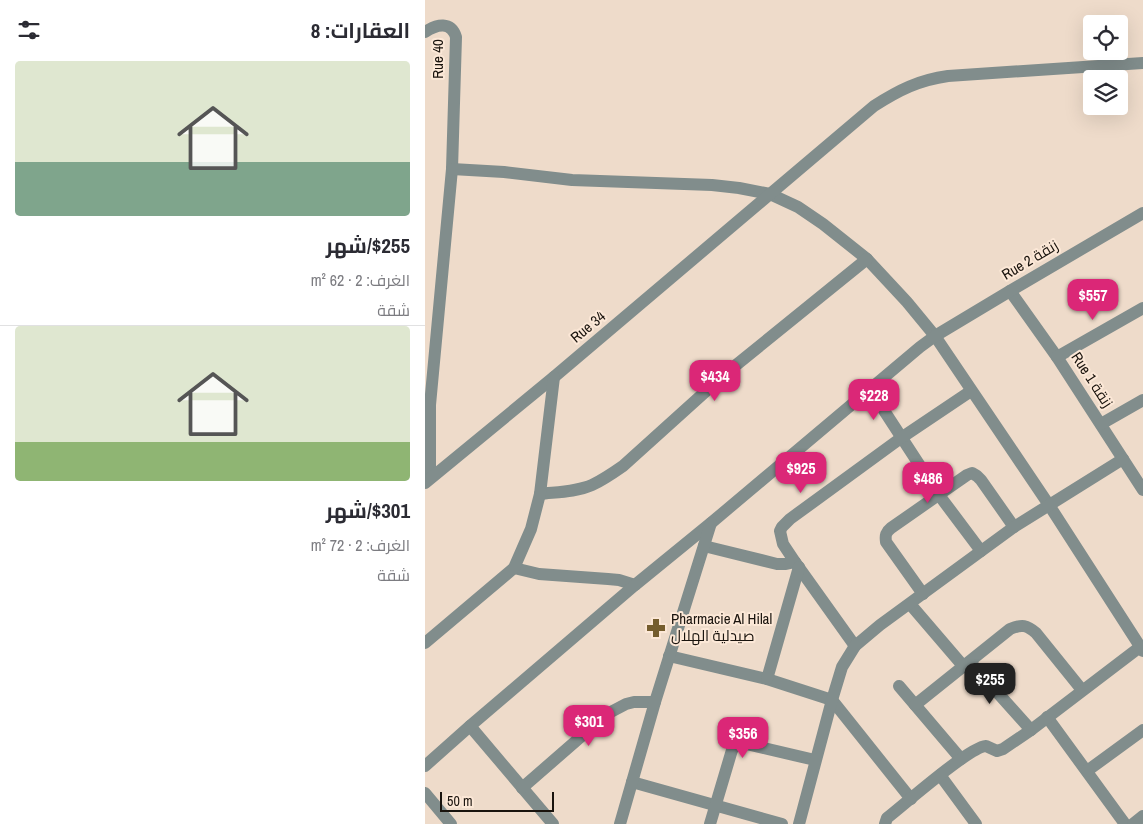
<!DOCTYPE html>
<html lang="ar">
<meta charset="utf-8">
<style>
body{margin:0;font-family:"Archivo Narrow",Cairo,sans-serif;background:#f7f7f7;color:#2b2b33;direction:rtl;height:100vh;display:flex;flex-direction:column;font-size:19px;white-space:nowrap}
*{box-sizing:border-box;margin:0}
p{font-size:16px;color:#7c7c81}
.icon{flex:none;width:28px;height:28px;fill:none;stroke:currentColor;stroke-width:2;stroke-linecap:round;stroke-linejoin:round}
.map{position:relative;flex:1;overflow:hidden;direction:ltr}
.side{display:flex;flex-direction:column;background:#fff;width:425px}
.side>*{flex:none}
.buttons{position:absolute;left:658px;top:15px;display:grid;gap:10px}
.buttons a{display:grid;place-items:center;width:45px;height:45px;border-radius:5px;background:#fff;box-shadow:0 5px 20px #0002;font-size:25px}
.scale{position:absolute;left:15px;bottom:12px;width:114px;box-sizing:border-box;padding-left:5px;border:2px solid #19130d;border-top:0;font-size:14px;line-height:18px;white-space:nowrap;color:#19130d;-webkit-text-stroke:4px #fce8d7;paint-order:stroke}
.price{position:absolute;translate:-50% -42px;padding:0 11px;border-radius:10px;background:#db2777;color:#fff;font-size:16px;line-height:32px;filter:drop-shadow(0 1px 2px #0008)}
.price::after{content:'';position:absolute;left:50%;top:30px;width:15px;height:11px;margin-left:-8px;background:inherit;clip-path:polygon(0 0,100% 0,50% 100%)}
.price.on{background:#222;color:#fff}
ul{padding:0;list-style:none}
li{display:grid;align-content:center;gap:10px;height:265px;padding:0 15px}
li+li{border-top:1px solid #e1e1e2}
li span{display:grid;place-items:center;height:155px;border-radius:5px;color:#555}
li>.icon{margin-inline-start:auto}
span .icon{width:90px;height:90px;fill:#fffc;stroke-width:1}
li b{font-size:21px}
h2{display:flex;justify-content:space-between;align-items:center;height:60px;padding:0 15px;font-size:21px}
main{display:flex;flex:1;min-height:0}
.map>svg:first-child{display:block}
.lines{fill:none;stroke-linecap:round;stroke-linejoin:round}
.minor{stroke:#818d8c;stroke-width:12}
.labels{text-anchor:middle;stroke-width:4;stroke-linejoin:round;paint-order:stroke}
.street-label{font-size:15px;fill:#19130d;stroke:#fce8d7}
.poi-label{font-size:15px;fill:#19130d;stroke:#fce8d7;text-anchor:start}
</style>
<main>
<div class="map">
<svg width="718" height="824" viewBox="0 0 718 824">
<rect width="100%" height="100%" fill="#eedbca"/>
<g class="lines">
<g class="minor">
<path d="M0,32C12,24 26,21 31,37L27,169L5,405V478"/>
<polyline points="27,169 79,172 147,180 287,185 314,188 345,194 373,207 398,224 442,259 482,302 510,336 624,505 718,651"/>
<polyline points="585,291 632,357 718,490"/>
<polyline points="632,357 718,308"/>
<polyline points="445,389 514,495 556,551"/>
<polyline points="676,424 718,400"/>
<path d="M0,483L129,377L449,106C474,90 494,80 523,76L718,63"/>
<path d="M115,494C132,492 151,492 167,485C178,480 188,473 198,466L300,374L442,259"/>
<polyline points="279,546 352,564 361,564 370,562"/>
<polyline points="89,568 114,574 183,579 194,580 210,585"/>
<path d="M498,594L461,542C460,535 461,532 466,528L542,475L547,473L552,476L556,480L589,527"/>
<polyline points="485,604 539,667"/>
<polyline points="0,643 89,568 106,529 115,494 129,377"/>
<polyline points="430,646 370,562 358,544 355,531 357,527 365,519 476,438 546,391"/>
<polyline points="244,656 342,679 407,700 486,799"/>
<polyline points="545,662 606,730"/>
<polyline points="342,679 374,567"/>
<polyline points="474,686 536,759"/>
<path d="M490,705L585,629C597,624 602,625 611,633L657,690"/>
<polyline points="622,717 700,824"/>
<polyline points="45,726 128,824"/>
<polyline points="0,766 45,726 210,585 286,523 495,347 510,336 585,291 718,213"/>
<polyline points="662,771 718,730"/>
<polyline points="515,775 551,824"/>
<polyline points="207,782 357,824"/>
<polyline points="97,788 182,714 201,704 209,702 230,702"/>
<polyline points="0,793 26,824"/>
<polyline points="195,824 230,702 286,523"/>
<polyline points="285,824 307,750 311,745 317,743 390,760"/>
<polyline points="374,824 407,700 417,667 430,646 455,625 589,527 698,459"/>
<path d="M460,824L462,818C480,804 544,747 561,746L572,751L578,749L606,730L715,647"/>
<polyline points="708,824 718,816"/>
</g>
</g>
<defs>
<g id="pharmacy-bare" transform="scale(1.5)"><path d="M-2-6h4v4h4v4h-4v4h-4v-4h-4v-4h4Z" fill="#755d2e" stroke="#fce8d7" stroke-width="2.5" paint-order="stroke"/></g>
</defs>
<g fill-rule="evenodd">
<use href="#pharmacy-bare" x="231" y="628"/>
</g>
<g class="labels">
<g class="street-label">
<text transform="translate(13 59) rotate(-90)" y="5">Rue 40</text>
<text transform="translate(605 260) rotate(-31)" y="5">Rue 2 زنقة</text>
<text transform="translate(163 327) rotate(-40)" y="5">Rue 34</text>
<text transform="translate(667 380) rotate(57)" y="5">Rue 1 زنقة</text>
</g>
<g class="poi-label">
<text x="246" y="624">Pharmacie Al Hilal<tspan x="246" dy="17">صيدلية الهلال</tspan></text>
</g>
</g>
</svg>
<div class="buttons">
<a><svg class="icon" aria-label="locate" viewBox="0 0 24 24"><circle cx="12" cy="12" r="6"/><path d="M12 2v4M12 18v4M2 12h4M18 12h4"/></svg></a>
<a><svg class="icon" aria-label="layers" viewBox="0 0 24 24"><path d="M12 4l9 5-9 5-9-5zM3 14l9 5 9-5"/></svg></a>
</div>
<div class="scale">50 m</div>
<b class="price" style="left:668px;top:321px">$557</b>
<b class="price" style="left:290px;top:402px">$434</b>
<b class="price" style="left:449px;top:421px">$228</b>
<b class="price" style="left:376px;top:494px">$925</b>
<b class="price" style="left:503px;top:504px">$486</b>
<b class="price on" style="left:565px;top:705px">$255</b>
<b class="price" style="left:164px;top:747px">$301</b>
<b class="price" style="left:318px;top:759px">$356</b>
</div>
<section class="side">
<h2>العقارات: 8<svg class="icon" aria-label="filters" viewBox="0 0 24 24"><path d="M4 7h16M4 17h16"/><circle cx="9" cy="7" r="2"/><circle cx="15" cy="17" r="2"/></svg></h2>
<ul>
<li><span style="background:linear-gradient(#dfe7d0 65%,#7fa58c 0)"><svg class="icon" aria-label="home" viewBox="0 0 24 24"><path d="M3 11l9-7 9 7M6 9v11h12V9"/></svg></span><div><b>$255/شهر</b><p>الغرف: 2 · 62 m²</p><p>شقة</p></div></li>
<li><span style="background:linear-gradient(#dfe7d0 75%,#8fb573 0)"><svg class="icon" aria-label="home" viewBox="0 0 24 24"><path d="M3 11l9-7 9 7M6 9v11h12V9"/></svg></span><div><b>$301/شهر</b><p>الغرف: 2 · 72 m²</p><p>شقة</p></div></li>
</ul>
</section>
</main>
